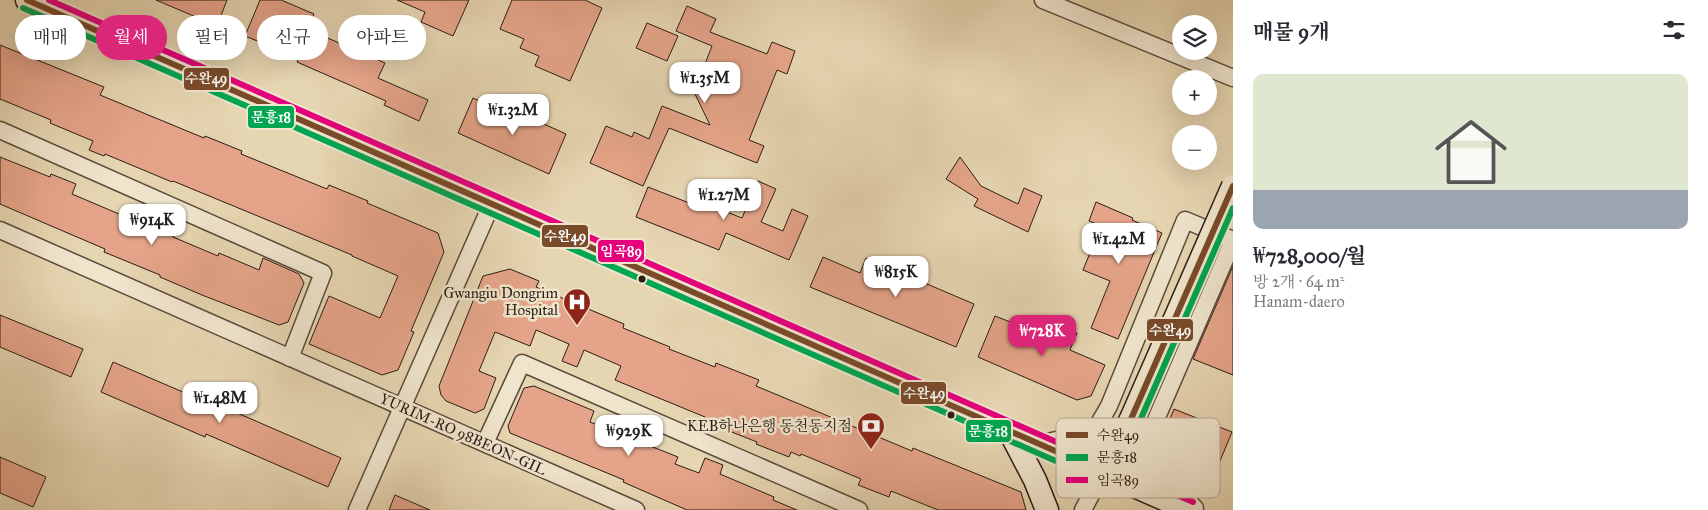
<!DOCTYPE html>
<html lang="ko">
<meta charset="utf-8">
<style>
body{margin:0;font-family:"IM FELL Great Primer","Noto Serif KR",serif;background:#f7f7f7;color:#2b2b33;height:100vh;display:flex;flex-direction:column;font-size:19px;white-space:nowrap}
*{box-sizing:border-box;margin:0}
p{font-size:16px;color:#7c7c81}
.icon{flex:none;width:28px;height:28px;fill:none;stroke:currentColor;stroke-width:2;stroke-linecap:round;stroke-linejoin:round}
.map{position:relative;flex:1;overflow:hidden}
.details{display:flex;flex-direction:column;background:#fff;width:475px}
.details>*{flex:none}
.banner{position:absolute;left:15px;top:15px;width:475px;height:45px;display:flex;gap:10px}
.controls{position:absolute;left:1172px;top:15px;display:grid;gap:10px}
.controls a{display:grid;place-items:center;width:45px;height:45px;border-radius:50%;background:#fff;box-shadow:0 5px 20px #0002;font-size:25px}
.price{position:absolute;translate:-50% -42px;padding:0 11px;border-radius:10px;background:#fff;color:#222;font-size:16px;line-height:32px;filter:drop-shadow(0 1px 2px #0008)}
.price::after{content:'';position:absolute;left:50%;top:30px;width:15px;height:11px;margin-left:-8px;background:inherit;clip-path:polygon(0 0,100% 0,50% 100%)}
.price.selected{background:#db2777;color:#fff}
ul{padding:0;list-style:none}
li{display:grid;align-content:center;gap:10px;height:265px;padding:0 20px}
li span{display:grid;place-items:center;height:155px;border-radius:10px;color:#555}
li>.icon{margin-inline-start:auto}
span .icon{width:90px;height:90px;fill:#fffc;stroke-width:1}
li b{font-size:21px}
h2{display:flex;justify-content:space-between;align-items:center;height:60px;padding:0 20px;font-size:21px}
.pill{padding:0 18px;border-radius:22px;background:#fff;box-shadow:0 5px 20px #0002;font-size:18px;line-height:45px}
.pill.selected{background:#db2777;color:#fff}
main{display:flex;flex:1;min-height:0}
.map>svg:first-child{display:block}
.building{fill:#e5a489;stroke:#2c1d15}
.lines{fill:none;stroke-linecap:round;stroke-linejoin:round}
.street-casing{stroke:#5a4b3c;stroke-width:19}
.secondary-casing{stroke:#2c1d15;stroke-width:25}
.street{stroke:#efe4cc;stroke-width:16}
.secondary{stroke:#efe4cc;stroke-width:22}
.secondary-bridge-casing{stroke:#2c1d15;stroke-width:25;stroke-linecap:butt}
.secondary-bridge{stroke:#efe4cc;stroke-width:22}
.bus-1-casing{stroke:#efe4cc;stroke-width:10}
.bus-2-casing{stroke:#efe4cc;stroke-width:10}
.bus-3-casing{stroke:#efe4cc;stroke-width:10}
.bus-1{stroke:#7a4b2a;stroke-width:6}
.bus-2{stroke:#00a651;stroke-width:6}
.bus-3{stroke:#e5007d;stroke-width:6}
.bus-dot{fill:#2c1d15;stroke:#efe4cc;stroke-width:2}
.labels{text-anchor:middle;stroke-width:5;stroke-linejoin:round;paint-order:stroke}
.poi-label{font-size:15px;fill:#2c1d15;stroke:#efe4cc;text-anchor:end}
.street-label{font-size:15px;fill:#2c1d15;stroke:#efe4cc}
.key{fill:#efe4cc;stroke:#b4a895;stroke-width:1}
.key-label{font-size:14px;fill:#2c1d15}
.line-badge{stroke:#efe4cc;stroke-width:2}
.badge-label{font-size:14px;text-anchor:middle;font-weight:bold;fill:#fff}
</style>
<main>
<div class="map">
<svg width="1233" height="510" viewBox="0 0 1233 510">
<rect width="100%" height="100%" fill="#e6d5b1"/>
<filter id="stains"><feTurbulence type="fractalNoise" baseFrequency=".004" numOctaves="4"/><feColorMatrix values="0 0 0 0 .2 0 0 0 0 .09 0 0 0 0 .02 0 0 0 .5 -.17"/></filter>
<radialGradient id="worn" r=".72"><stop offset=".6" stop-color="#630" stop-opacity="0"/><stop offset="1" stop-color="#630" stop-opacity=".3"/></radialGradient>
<g class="building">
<polygon points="156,0 227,0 217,26"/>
<polygon points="260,0 281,0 314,14 307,29 385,63 378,78 428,100 419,121 384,105 386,101 297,62 299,58 245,36"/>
<polygon points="397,0 469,0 453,36 421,22 425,12"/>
<polygon points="512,0 585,0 602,8 570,81 535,66 539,56 520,48 524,39 500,29"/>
<polygon points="687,6 716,19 710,32 767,54 772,42 795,51 787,74 777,70 749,140 764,146 757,163 669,128 643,186 590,163 606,126 632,137 634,132 649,139 662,106 710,125 694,92 712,46 676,31"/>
<polygon points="647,23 678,36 667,61 636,48"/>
<polygon points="0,45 104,87 100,95 204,138 205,136 242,151 241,154 327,189 329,185 368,201 367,203 438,233 444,252 411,331 414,332 398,370 382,375 309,344 329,296 380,318 398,276 352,256 352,255 173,181 172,182 105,154 104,156 89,150 93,141 50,123 51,120 0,99"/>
<polygon points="473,98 507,113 506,116 530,126 533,119 566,134 549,174 458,133"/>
<polygon points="0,157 50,177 51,174 76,184 72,194 119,214 122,208 176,229 173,237 218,256 219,253 259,270 263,258 299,274 304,283 288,322 279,325 202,295 160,277 160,275 104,252 105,249 0,204"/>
<polygon points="960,157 981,186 1018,204 1024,188 1042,196 1028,232 974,206 978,199 946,179"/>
<polygon points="758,181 776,189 761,222 783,231 792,209 808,216 789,260 726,233 719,250 636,217 648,187 697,206 699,201 742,218"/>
<polygon points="1096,202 1133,218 1132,220 1162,233 1118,339 1091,328 1110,281 1083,270 1101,226 1089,221"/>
<polygon points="823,257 860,273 866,258 974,304 956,347 810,287"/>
<polygon points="1233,266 1233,375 1193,359"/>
<polygon points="510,269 539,281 536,287 624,324 623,328 670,347 669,349 715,367 716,363 759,380 756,386 912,451 913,448 1021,492 1026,510 938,510 891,491 889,497 858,485 861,479 801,454 800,456 791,452 789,457 756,444 757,442 704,421 705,417 615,380 621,366 584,350 577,367 562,361 569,344 536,330 530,346 495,332 479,371 496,378 484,409 475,413 446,401 441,395 439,386 483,276"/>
<polygon points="0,315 83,349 71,377 0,347"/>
<polygon points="995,316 1033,331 1038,319 1065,330 1066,328 1077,333 1070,350 1105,365 1091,396 1077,400 978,357"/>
<polygon points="113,362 234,414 235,412 341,458 328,487 206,434 205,437 101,392"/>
<polygon points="534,386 594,411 590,422 678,457 675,464 699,473 705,458 723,465 720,474 774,497 773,500 797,510 687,510 623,482 624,480 510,433 508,426 524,388"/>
<polygon points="1174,409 1232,432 1220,461 1209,456 1207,459 1161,441"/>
<polygon points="0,457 46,477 33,507 0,493"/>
<polygon points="395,495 430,510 389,510"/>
</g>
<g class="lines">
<g class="street-casing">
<g id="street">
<polyline points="1043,0 1233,78"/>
<polyline points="0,130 323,273 290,358"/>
<polyline points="0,230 636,510"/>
<polyline points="485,443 522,363 859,510"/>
<polyline points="1040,444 1081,434 1098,425 1109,406 1185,220 1233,240"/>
<polyline points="1195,508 1150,464 1145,445 1233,241"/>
<polyline points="357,510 492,203"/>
<polyline points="1083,510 1103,472"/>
</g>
</g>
<g class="secondary-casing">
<g id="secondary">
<polyline points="27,0 1189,510"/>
<polyline points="1009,430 1035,480 1047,510"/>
<polyline points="1103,472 1131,419"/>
</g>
</g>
<use href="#street" class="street"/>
<use href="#secondary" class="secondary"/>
<g class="secondary-bridge-casing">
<polyline id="secondary-bridge" points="1131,419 1233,186"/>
</g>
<use href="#secondary-bridge" class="secondary-bridge"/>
<g class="bus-1-casing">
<g id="bus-1">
<polyline points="27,0 1103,472"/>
<polyline points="1103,472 1131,419 1233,186"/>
</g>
</g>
<g class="bus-2-casing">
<g id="bus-2">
<polyline points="23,8 1099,480"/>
<polyline points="1111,476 1139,423 1233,208"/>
</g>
</g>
<g class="bus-3-casing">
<polyline id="bus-3" points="49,0 1193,502"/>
</g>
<use href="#bus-1" class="bus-1"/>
<use href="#bus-2" class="bus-2"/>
<use href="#bus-3" class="bus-3"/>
</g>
<defs>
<g id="hospital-pin" transform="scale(1.4375)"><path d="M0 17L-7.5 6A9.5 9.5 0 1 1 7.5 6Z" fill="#8f2418" stroke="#efe4cc"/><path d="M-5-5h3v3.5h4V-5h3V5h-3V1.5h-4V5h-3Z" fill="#fff"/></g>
<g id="bank-pin" transform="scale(1.4375)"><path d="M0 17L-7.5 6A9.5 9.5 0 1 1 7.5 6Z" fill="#8f2418" stroke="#efe4cc"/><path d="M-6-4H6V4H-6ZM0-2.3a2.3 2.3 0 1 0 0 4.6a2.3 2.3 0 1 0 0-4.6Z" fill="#fff"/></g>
</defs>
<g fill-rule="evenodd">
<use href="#hospital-pin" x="577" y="302"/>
<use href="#bank-pin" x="871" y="426"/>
</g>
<g class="bus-dot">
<circle cx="642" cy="279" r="4.5"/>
<circle cx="951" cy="415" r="4.5"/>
</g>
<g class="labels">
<g class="poi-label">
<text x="558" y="298">Gwangiu Dongrim<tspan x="558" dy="17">Hospital</tspan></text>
<text x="852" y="431">KEB하나은행 동천동지점</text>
</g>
<g class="street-label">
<text transform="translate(463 434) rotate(24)" y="5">YURIM-RO 98BEON-GIL</text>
</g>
</g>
<rect x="1056" y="418" width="164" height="80" rx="8" class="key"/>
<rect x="1066" y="432" width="22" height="6" fill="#7a4b2a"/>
<rect x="1066" y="454" width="22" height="7" fill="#00a651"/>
<rect x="1066" y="477" width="22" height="6" fill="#e5007d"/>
<g class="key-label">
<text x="1097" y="440">수완49</text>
<text x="1097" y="462">문흥18</text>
<text x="1097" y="485">임곡89</text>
</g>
<g class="line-badge">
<rect x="183" y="67" width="47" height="24" rx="5" fill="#7a4b2a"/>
<rect x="247" y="105" width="48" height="24" rx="5" fill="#00a651"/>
<rect x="541" y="224" width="48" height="24" rx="5" fill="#7a4b2a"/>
<rect x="597" y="239" width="48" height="24" rx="5" fill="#e5007d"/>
<rect x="1146" y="318" width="48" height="24" rx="5" fill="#7a4b2a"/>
<rect x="900" y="381" width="47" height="24" rx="5" fill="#7a4b2a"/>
<rect x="965" y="419" width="47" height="24" rx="5" fill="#00a651"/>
</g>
<g class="badge-label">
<text x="206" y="83">수완49</text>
<text x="271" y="122">문흥18</text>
<text x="565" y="241">수완49</text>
<text x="621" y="256">임곡89</text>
<text x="1170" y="335">수완49</text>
<text x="924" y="398">수완49</text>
<text x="988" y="436">문흥18</text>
</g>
<rect width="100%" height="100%" filter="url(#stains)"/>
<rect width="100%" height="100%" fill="url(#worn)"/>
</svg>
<div class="controls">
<a><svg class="icon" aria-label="layers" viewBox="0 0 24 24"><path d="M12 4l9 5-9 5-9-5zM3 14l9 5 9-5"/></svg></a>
<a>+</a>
<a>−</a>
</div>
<b class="price" style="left:705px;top:104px">₩1.35M</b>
<b class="price" style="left:513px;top:136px">₩1.32M</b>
<b class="price" style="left:724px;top:221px">₩1.27M</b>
<b class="price" style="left:152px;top:246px">₩914K</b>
<b class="price" style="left:1119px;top:265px">₩1.42M</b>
<b class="price" style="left:896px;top:298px">₩815K</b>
<b class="price selected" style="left:1042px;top:357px">₩728K</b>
<b class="price" style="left:220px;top:424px">₩1.48M</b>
<b class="price" style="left:629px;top:457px">₩929K</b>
<div class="banner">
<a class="pill">매매</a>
<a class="pill selected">월세</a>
<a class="pill">필터</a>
<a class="pill">신규</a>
<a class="pill">아파트</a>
</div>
</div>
<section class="details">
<h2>매물 9개<svg class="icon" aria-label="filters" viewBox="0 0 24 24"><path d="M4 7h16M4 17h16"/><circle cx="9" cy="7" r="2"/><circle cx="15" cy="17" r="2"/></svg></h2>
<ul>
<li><span style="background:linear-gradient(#dfe7d0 75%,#9aa5b1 0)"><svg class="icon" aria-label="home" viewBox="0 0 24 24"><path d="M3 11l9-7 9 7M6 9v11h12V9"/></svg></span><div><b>₩728,000/월</b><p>방 2개 · 64 m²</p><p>Hanam-daero</p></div></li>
</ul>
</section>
</main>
